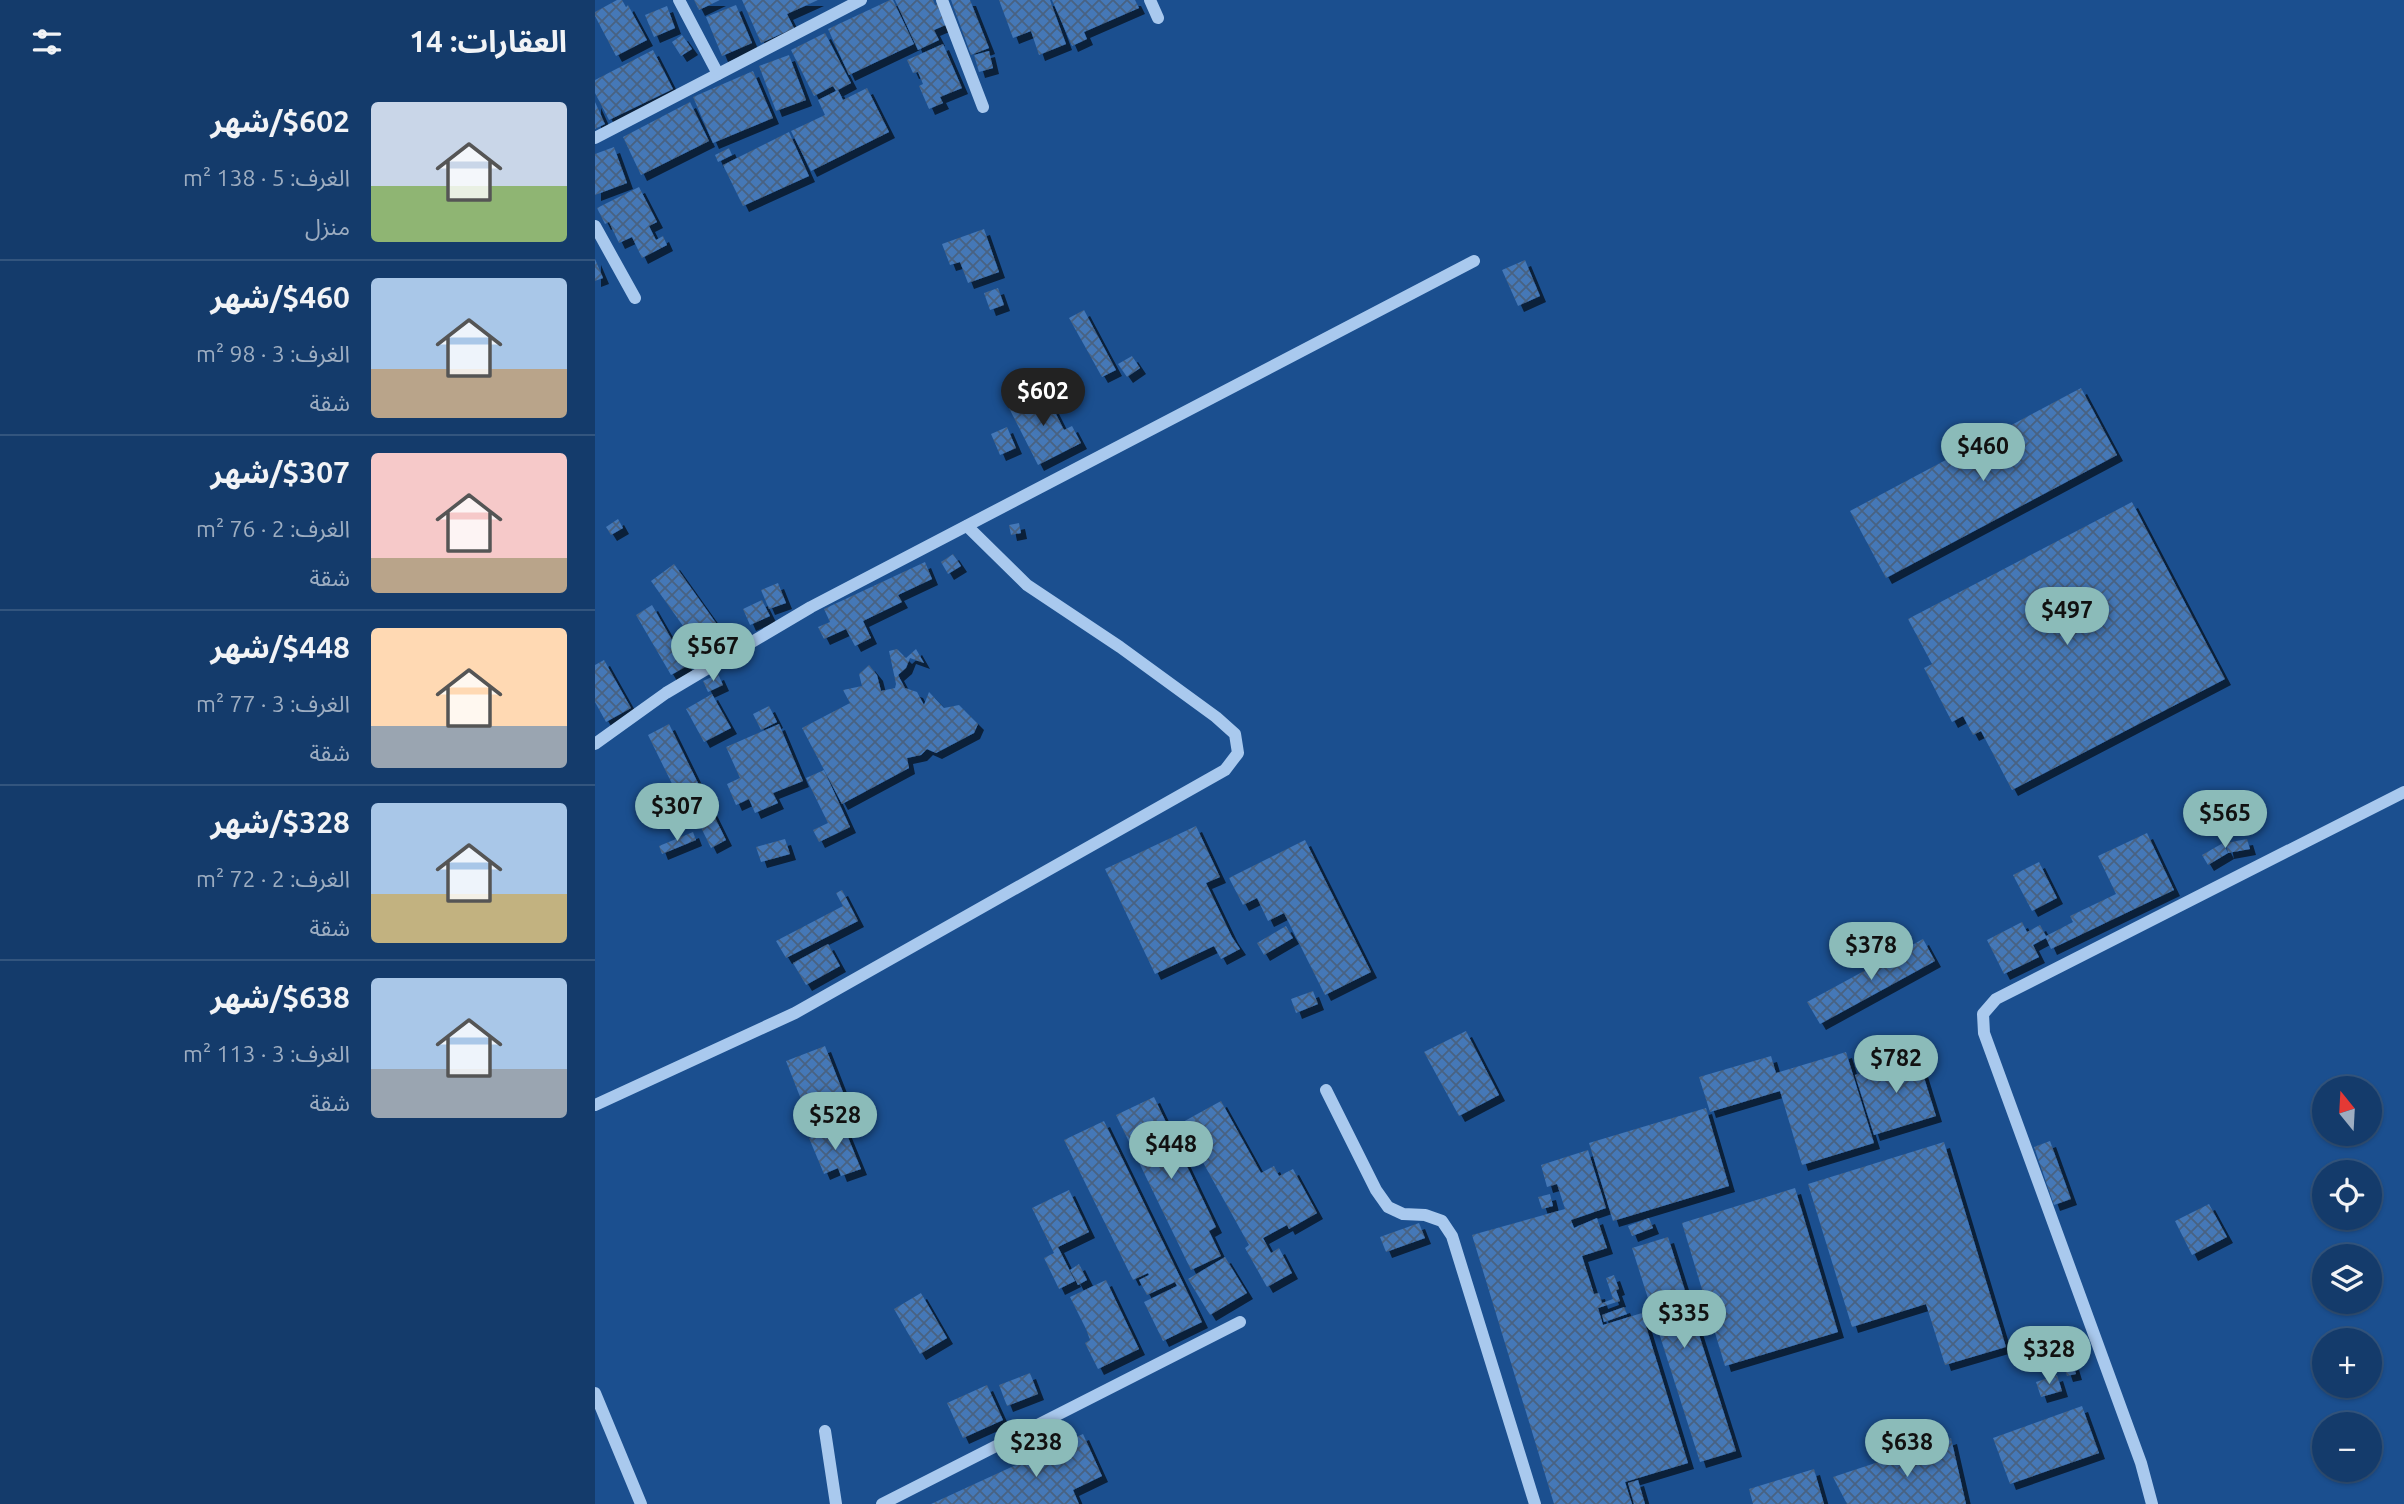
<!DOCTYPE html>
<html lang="ar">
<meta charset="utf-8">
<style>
body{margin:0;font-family:Ubuntu,"Noto Sans Arabic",sans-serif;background:#1d4271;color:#f1f3f6;direction:rtl;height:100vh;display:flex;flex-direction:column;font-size:26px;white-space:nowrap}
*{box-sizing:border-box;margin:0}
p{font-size:23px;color:#9dadc1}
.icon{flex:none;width:38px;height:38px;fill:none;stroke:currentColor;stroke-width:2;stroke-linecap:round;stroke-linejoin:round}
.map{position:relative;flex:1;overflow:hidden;direction:ltr}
.details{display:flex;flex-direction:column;background:#143b6b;width:595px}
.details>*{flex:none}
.needle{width:46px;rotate:342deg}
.controls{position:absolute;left:1717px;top:1076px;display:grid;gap:14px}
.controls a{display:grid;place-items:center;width:70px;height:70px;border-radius:50%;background:#143b6b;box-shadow:0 2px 5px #0004,0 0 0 2px #33557e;font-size:35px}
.price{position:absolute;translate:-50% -60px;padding:0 16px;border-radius:24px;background:#8bbbb9;color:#111;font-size:23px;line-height:46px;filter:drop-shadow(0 2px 4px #0008)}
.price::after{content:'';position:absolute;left:50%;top:42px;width:21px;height:16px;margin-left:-10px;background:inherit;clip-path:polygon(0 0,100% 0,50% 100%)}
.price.on{background:#222;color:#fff}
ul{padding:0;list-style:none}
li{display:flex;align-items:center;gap:21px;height:175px;padding:0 28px}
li+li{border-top:2px solid #33557e}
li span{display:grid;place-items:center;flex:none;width:196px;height:140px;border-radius:7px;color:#555}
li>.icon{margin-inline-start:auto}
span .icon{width:84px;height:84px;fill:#fffc;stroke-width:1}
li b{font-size:30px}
h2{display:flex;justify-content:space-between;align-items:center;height:84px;padding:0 28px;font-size:30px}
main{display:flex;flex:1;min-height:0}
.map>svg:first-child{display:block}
.building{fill:url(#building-cross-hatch);filter:url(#shadow)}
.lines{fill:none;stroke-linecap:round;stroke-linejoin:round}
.minor{stroke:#a9c9ee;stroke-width:12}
</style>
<main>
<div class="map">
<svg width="1809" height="1504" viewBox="0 0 1809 1504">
<defs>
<pattern id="building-cross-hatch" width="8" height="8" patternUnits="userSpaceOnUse" patternTransform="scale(1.75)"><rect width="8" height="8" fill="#4478b7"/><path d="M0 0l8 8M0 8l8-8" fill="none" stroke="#486282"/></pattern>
<filter id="shadow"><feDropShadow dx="6" dy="6" stdDeviation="0" flood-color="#0009"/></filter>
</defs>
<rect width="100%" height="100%" fill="#1b4f8f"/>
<g class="building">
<polygon points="22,0 27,0 31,7 33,5 52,40 21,56 0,16 0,12"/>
<polygon points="99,0 125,0 104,10"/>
<polygon points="147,0 223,0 192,14 199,28 166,43"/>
<polygon points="295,0 298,0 319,44 254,75 233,29"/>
<polygon points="300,0 338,0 340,5 344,4 353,24 339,30 344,40 323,50"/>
<polygon points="356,0 375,0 394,48 376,55"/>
<polygon points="404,0 455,0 471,44 444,55 436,31 418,38"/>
<polygon points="457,0 540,0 544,8 489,32 492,39 477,46"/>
<polygon points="141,5 157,43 127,56 111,17"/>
<polygon points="72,6 80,28 59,37 50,15"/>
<polygon points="230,33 256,83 241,91 238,86 219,96 196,50"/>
<polygon points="87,35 97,49 86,56 77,42"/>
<polygon points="348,44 367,88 345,97 348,103 334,109 324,86 328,84 323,72 318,73 312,60"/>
<polygon points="58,50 78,89 14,120 0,93 0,80"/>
<polygon points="394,51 398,68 384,72 379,55"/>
<polygon points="194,55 211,100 181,111 164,66"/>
<polygon points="158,71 178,118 118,143 98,97"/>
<polygon points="272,88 294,132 216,171 196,131 230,115 223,100 243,90 248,100"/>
<polygon points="0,102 10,124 0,129"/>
<polygon points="95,102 114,141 46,175 28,137"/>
<polygon points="194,132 214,176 148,206 128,165"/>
<polygon points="19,147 32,183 0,195 0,154"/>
<polygon points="134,148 137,155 123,162 120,155"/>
<polygon points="44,187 62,222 54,226 61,240 68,236 72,245 47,258 37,237 24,243 14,222 10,224 2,208"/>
<polygon points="389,229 404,272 373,283 365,262 355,265 347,244"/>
<polygon points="0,259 8,278 0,281"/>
<polygon points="930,260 945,296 923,306 907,270"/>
<polygon points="403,288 409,305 395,310 389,293"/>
<polygon points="489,310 521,370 507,377 474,318"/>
<polygon points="537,356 545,368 532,377 523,364"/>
<polygon points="1486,388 1522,455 1291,578 1255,511"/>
<polygon points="449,390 469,430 477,426 486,443 443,465 414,408"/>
<polygon points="412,427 421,448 405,455 396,434"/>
<polygon points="1537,502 1630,679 1417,790 1386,731 1378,735 1368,716 1357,722 1329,668 1337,664 1313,619"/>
<polygon points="23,519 28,528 16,535 11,527"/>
<polygon points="424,523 426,533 416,535 414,525"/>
<polygon points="358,554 366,566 353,574 346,562"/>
<polygon points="330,562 337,579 303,595 307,602 268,621 276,638 260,646 251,629 229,639 223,627 235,622 229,609"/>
<polygon points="79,564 121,623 98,640 56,581"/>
<polygon points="183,583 191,603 174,609 166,590"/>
<polygon points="167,600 175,616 155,625 148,609"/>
<polygon points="57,605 92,666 76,675 41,615"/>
<polygon points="302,649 311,658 321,649 329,663 315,658 311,668 303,675 310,688 322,692 329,705 334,692 349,708 364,705 383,724 379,733 341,753 332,749 326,755 312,758 314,768 247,804 207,728 255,703 248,690 267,686 264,674 274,665 282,675 286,691 300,688 301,684 294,651"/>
<polygon points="9,660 36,708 11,722 0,702 0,665"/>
<polygon points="123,674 128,685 113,692 108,681"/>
<polygon points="117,694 136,728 109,742 91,709"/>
<polygon points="174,706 182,722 166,730 158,714"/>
<polygon points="74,724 131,840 116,848 92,799 86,802 53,735"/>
<polygon points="184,724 208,781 178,793 183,803 160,813 154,799 141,805 132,784 145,778 131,747"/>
<polygon points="229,770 255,827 224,842 218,830 233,823 211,778"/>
<polygon points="601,826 625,877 611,883 637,937 645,949 626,959 619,946 560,974 510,869"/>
<polygon points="98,832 101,840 67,854 64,846"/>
<polygon points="1552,833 1579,890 1456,949 1451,938 1438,945 1444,957 1409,974 1392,940 1427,922 1432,932 1445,925 1451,936 1478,922 1475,916 1521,894 1503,856"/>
<polygon points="190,839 195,854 166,862 161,847"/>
<polygon points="1652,839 1655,849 1633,853 1613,865 1607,855 1628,843 1633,853 1631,843"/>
<polygon points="710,840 776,972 730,995 689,913 673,921 662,898 648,905 634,878"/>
<polygon points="1444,862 1462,898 1437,911 1418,875"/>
<polygon points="247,890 263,921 191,958 181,941 248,906 241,893"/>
<polygon points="691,926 698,938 669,955 662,943"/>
<polygon points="1328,939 1340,961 1225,1024 1212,1002"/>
<polygon points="233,944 245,966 211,985 198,963"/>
<polygon points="718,991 723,1004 701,1013 696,999"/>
<polygon points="871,1031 904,1095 864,1116 829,1052"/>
<polygon points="230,1046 253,1105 236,1111 233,1103 211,1112 191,1061"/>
<polygon points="1251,1052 1279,1143 1207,1165 1185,1091 1115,1112 1104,1077 1176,1056 1181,1073"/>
<polygon points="1322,1055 1341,1116 1279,1135 1260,1075"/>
<polygon points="559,1097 621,1227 614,1231 626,1256 596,1270 521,1115"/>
<polygon points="626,1101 666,1173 679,1166 684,1176 698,1169 722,1213 694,1229 692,1225 668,1238 676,1253 684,1248 697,1273 672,1287 650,1248 654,1245 586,1123"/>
<polygon points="1111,1108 1134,1186 1018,1221 994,1143"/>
<polygon points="509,1121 607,1322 568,1341 549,1302 582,1286 580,1282 552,1295 544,1280 554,1275 553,1273 538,1280 469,1140"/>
<polygon points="248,1125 266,1169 246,1176 243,1168 229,1174 214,1138"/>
<polygon points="1455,1141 1476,1199 1459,1205 1439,1147"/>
<polygon points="1349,1142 1411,1347 1350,1365 1331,1304 1257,1327 1213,1184"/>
<polygon points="993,1150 1011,1208 976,1220 979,1228 1002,1218 1012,1248 987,1256 999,1294 1004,1293 1007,1303 1018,1299 1011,1278 1019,1275 1024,1289 1021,1290 1025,1301 1003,1308 1008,1325 1047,1313 1093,1463 1030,1482 1037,1504 959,1504 877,1235 970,1209 962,1184 952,1187 946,1165"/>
<polygon points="1200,1188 1243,1332 1130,1366 1087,1223"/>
<polygon points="474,1190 494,1232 463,1247 480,1281 464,1289 449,1258 459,1253 437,1208"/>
<polygon points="955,1194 958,1206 947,1209 943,1197"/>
<polygon points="1614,1204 1632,1237 1597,1255 1580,1221"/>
<polygon points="1054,1218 1058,1228 1037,1236 1033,1226"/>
<polygon points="824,1223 830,1238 791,1252 785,1237"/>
<polygon points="1073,1237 1141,1451 1105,1462 1037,1248"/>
<polygon points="630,1257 652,1293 615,1315 593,1279"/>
<polygon points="484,1264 492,1280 483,1285 475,1270"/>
<polygon points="511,1280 544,1349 503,1369 490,1343 495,1340 491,1329 475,1297"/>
<polygon points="326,1293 352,1338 325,1354 299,1309"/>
<polygon points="1029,1307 1032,1314 1009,1322 1007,1315"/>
<polygon points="1478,1364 1481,1374 1472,1376 1469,1367"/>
<polygon points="435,1373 443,1394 412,1406 404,1385"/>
<polygon points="1462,1375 1467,1391 1446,1397 1441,1382"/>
<polygon points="392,1385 408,1420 368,1438 352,1403"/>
<polygon points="1487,1406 1504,1453 1415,1484 1398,1438"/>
<polygon points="488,1434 507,1476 478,1490 484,1504 336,1504"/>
<polygon points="1356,1438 1371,1504 1252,1504 1238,1477"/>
<polygon points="1219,1469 1229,1504 1158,1504 1154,1489"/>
<polygon points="1043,1480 1050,1504 1039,1504 1033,1483"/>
</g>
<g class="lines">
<g class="minor">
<polyline points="84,0 123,74"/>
<polyline points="347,0 388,107"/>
<polyline points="555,0 563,18"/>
<polyline points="0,138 266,0"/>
<polyline points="0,226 40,298"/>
<polyline points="0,744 71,693 216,607 879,261"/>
<polyline points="731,1090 781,1190 793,1207 808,1214 830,1215 847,1221 857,1236 940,1504"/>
<polyline points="0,1105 200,1013 630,770 643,753 640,734 621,717 525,647 432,585 372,526"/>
<polyline points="0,1393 46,1504"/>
<polyline points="230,1431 241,1504"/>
<polyline points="287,1504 645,1322"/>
<polyline points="1557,1504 1546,1463 1389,1033 1388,1014 1401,999 1809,792"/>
</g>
</g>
</svg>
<div class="controls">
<a><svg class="needle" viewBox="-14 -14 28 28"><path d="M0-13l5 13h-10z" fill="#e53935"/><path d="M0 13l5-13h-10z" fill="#9dadc1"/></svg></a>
<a><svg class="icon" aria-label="locate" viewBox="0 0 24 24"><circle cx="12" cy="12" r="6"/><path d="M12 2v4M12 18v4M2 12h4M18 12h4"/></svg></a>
<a><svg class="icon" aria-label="layers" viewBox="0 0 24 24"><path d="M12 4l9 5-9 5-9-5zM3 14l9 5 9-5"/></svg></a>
<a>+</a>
<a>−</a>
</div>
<b class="price on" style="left:448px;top:428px">$602</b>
<b class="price" style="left:1388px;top:483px">$460</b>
<b class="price" style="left:1472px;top:647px">$497</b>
<b class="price" style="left:118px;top:683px">$567</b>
<b class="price" style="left:82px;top:843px">$307</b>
<b class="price" style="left:1630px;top:850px">$565</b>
<b class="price" style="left:1276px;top:982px">$378</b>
<b class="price" style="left:1301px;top:1095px">$782</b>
<b class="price" style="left:240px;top:1152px">$528</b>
<b class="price" style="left:576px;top:1181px">$448</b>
<b class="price" style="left:1089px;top:1350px">$335</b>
<b class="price" style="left:1454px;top:1386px">$328</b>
<b class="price" style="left:441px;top:1479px">$238</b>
<b class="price" style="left:1312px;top:1479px">$638</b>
</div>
<section class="details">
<h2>العقارات: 14<svg class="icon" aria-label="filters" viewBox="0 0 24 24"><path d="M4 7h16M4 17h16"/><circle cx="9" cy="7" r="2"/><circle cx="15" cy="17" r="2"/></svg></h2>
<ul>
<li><span style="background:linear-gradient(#c9d6e8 60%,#8fb573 0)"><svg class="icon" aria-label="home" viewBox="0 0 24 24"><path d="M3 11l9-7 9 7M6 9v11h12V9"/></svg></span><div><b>$602/شهر</b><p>الغرف: 5 · 138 m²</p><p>منزل</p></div></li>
<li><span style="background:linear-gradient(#a9c7e8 65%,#b9a48a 0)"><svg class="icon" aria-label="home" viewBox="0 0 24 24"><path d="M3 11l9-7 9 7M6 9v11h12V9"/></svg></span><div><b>$460/شهر</b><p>الغرف: 3 · 98 m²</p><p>شقة</p></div></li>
<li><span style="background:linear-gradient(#f6c9c9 75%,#b9a48a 0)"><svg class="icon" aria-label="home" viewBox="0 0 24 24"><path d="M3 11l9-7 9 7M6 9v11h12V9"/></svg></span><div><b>$307/شهر</b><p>الغرف: 2 · 76 m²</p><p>شقة</p></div></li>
<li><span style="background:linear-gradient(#ffd9b3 70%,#9aa5b1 0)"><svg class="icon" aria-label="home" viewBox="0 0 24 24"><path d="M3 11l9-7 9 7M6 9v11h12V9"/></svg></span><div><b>$448/شهر</b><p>الغرف: 3 · 77 m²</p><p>شقة</p></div></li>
<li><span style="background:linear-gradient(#a9c7e8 65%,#c2b280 0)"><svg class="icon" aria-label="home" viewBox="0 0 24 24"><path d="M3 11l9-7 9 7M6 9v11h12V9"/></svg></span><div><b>$328/شهر</b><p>الغرف: 2 · 72 m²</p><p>شقة</p></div></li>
<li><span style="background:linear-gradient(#a9c7e8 65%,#9aa5b1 0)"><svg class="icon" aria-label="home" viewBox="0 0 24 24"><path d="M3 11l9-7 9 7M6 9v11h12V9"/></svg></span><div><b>$638/شهر</b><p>الغرف: 3 · 113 m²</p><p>شقة</p></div></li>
</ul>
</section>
</main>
